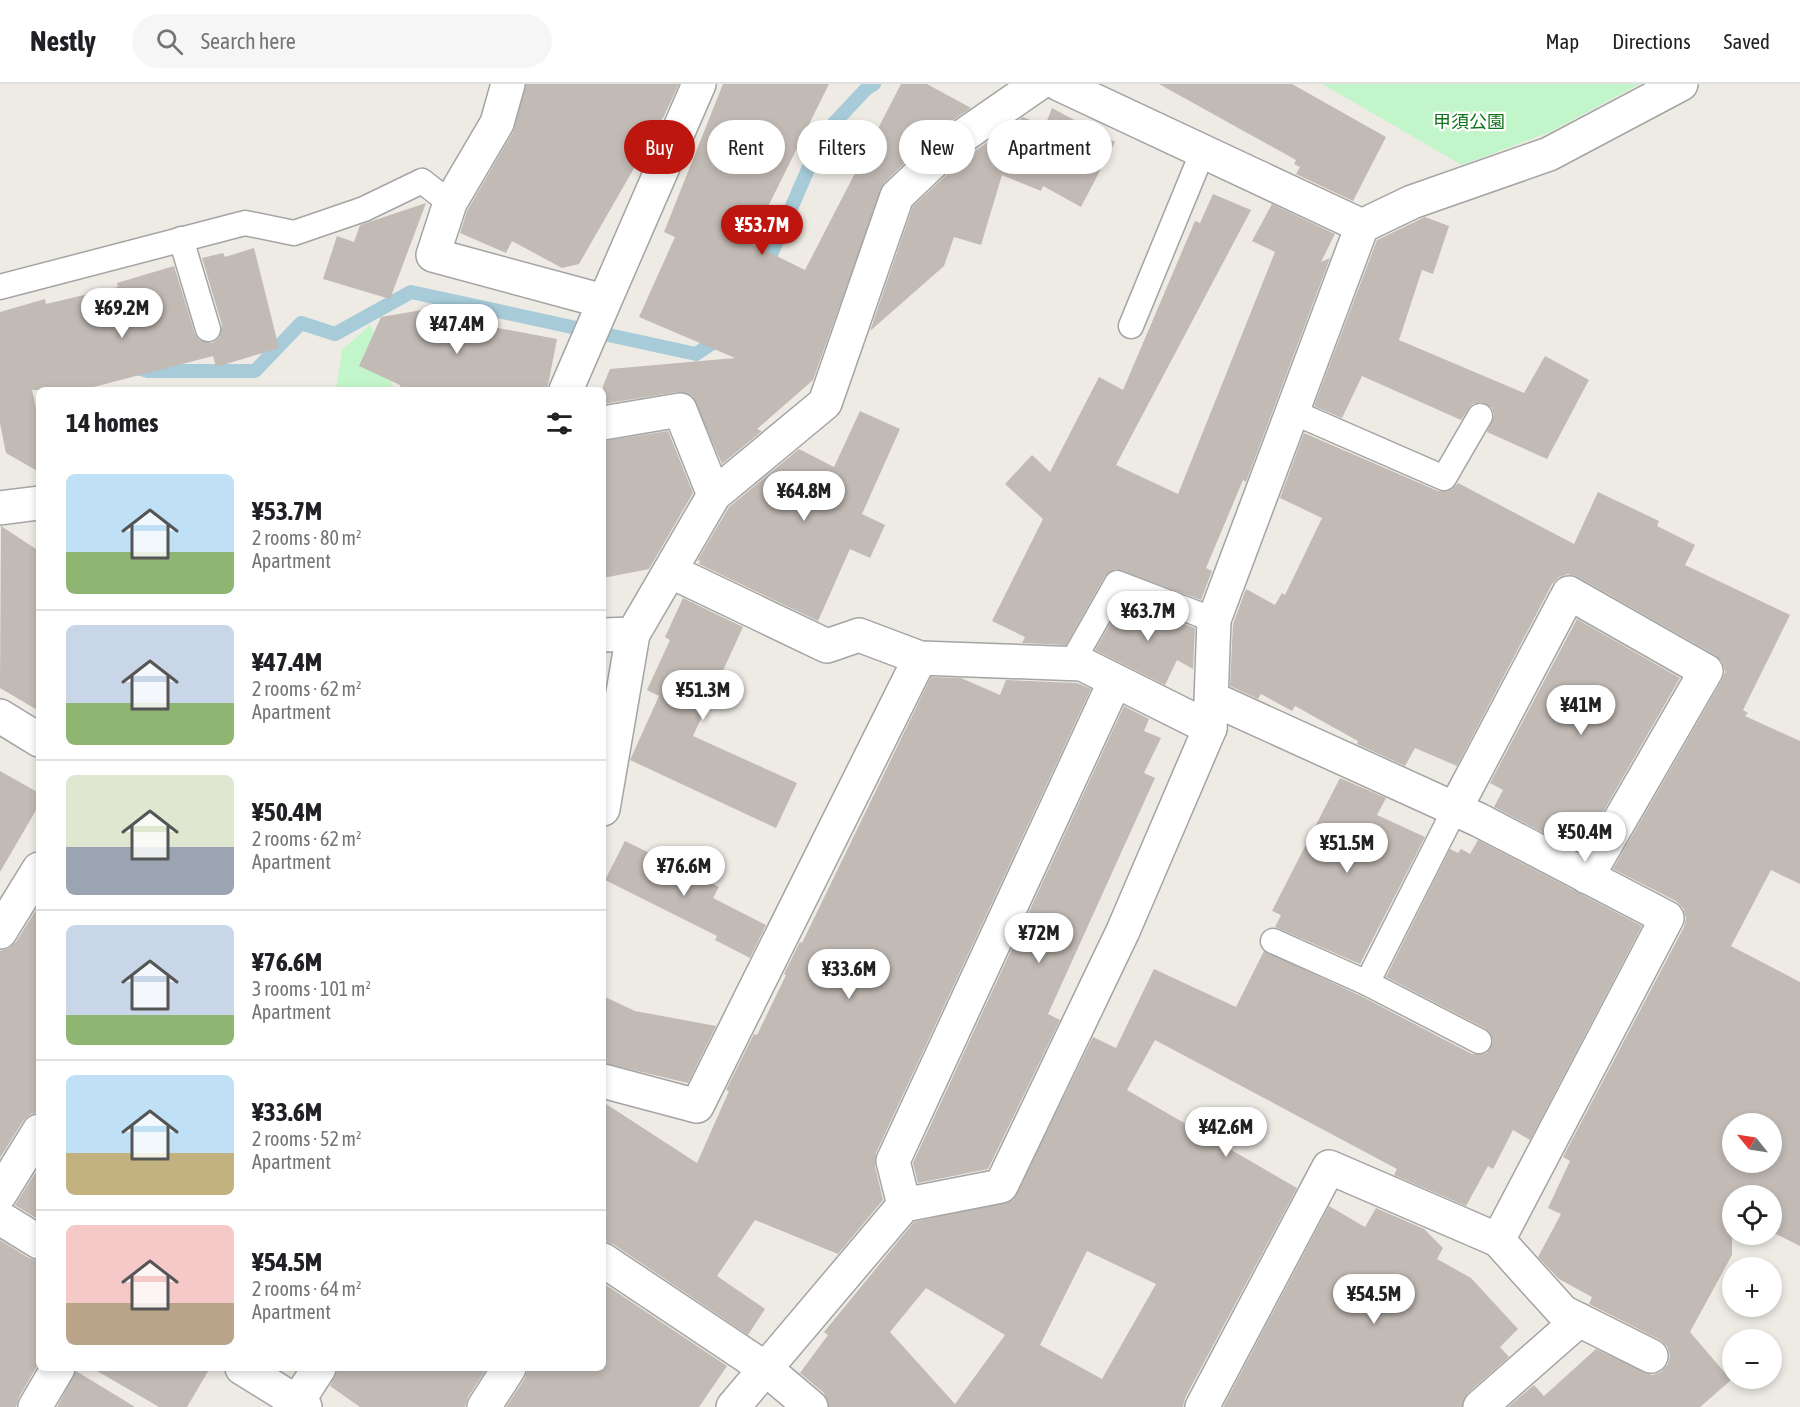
<!DOCTYPE html>
<meta charset="utf-8">
<style>
body{margin:0;font-family:"Asap Condensed","Noto Sans JP",sans-serif;background:#f6f6f6;color:#202124;height:100vh;display:flex;flex-direction:column;font-size:22px;white-space:nowrap}
*{box-sizing:border-box;margin:0}
p{font-size:20px;color:#757577}
.icon{flex:none;width:33px;height:33px;fill:none;stroke:currentColor;stroke-width:2;stroke-linecap:round;stroke-linejoin:round}
.map{position:relative;flex:1;overflow:hidden}
.panel{position:absolute;left:36px;top:303px;width:570px;height:984px;display:flex;flex-direction:column;background:#fff;border-radius:9px;box-shadow:0 3px 9px #0003}
.panel>*{flex:none}
.guide{position:absolute;left:624px;top:36px;width:570px;height:54px;display:flex;gap:12px}
.needle{width:39px;rotate:300deg}
.tools{position:absolute;left:1722px;top:1029px;display:grid;gap:12px}
.tools a{display:grid;place-items:center;width:60px;height:60px;border-radius:50%;background:#fff;box-shadow:0 3px 9px #0003;font-size:30px}
.price{position:absolute;translate:-50% -51px;padding:0 14px;border-radius:21px;background:#fff;color:#222;font-size:20px;line-height:39px;filter:drop-shadow(0 2px 3px #0008)}
.price::after{content:'';position:absolute;left:50%;top:36px;width:18px;height:14px;margin-left:-9px;background:inherit;clip-path:polygon(0 0,100% 0,50% 100%)}
.price.active{background:#bd160e;color:#fff}
ul{padding:0;list-style:none}
li{display:flex;align-items:center;gap:18px;height:150px;padding:0 30px}
li+li{border-top:2px solid #e0e0e0}
li span{display:grid;place-items:center;flex:none;width:168px;height:120px;border-radius:9px;color:#555}
li>.icon{margin-inline-start:auto}
span .icon{width:72px;height:72px;fill:#fffc;stroke-width:1}
li b{font-size:26px}
h2{display:flex;justify-content:space-between;align-items:center;height:72px;padding:0 30px;font-size:26px}
.chip{padding:0 21px;border-radius:27px;background:#fff;box-shadow:0 3px 9px #0003;font-size:21px;line-height:54px}
.chip.active{background:#bd160e;color:#fff}
header{display:flex;align-items:center;gap:36px;box-sizing:border-box;height:84px;padding:0 30px;background:#fff;border-bottom:2px solid #e0e0e0}
header strong{font-size:28px}
nav{display:flex;gap:33px;margin-inline-start:auto;font-size:21px}
.search{width:420px;height:54px;background:#f6f6f6;display:flex;align-items:center;gap:15px;box-sizing:border-box;padding:0 21px;border-radius:33px;color:#757577;font-size:22px}
.map>svg:first-child{display:block}
.park{fill:#c3f5ca}
.lines{fill:none;stroke-linecap:round;stroke-linejoin:round}
.stream{stroke:#a7cbd9;stroke-width:14}
.building{fill:#c2bab4;fill-rule:evenodd}
.service-casing{stroke:#a4a4a4;stroke-width:27}
.minor-casing{stroke:#a4a4a4;stroke-width:36}
.service{stroke:#fff;stroke-width:24}
.minor{stroke:#fff;stroke-width:33}
.labels{text-anchor:middle;stroke-width:4.5;stroke-linejoin:round;paint-order:stroke}
.park-label{font-size:18px;fill:#13741f;stroke:#fff}
</style>
<header>
<strong>Nestly</strong>
<div class="search"><svg class="icon" aria-label="search" viewBox="0 0 24 24"><circle cx="10" cy="10" r="6"/><path d="M15 15l6 6"/></svg>Search here</div>
<nav><a>Map</a><a>Directions</a><a>Saved</a></nav>
</header>
<div class="map">
<svg width="1800" height="1323" viewBox="0 0 1800 1323">
<rect width="100%" height="100%" fill="#eeebe4"/>
<g class="park">
<polygon points="1322,0 1640,0 1550,48 1462,81"/>
<polygon points="370,241 389,283 393,306 336,306 342,266"/>
</g>
<g class="lines">
<g class="stream">
<polyline points="765,184 823,51 866,5 874,0"/>
<polyline points="137,284 148,287 255,287 301,239 335,250 411,208 696,270 723,252"/>
</g>
</g>
<g class="building">
<polygon points="526,0 679,0 664,32 579,180 562,184 512,157 506,169 460,149 467,127 513,48"/>
<polygon points="723,0 829,0 750,159 805,186 901,0 927,0 971,24 941,44 884,99 813,296 757,345 762,347 722,380 692,312 677,308 603,320 603,302 610,285 735,274 639,233 675,153 664,148"/>
<polygon points="1159,0 1292,0 1386,53 1353,117 1296,90 1300,83 1294,80 1296,76"/>
<polygon points="1052,24 1115,58 1081,123 1043,102 1041,107 1002,91 981,161 954,153 944,182 870,247 913,122 966,73 1008,44 1011,46 1013,40 1023,33 1045,42"/>
<polygon points="1213,110 1251,126 1116,381 1178,410 1275,168 1252,157 1272,120 1335,150 1321,178 1330,174 1246,398 1243,396 1206,484 1212,487 1201,516 1115,485 1105,492 1066,561 1022,559 1025,553 992,537 1043,435 1005,400 1032,371 1050,388 1099,293 1123,306 1195,137 1200,139"/>
<polygon points="426,119 390,215 323,195 337,152 354,158 360,141"/>
<polygon points="1425,133 1449,142 1433,190 1422,186 1399,256 1524,309 1545,272 1589,296 1547,375 1487,348 1494,331 1492,324 1481,318 1472,320 1461,336 1362,292 1342,334 1314,322 1377,156"/>
<polygon points="254,164 279,264 216,283 213,272 82,306 32,306 39,337 39,388 6,369 0,339 0,228 45,215 46,220 118,203 117,199 174,182 195,250 199,256 212,259 219,254 222,241 202,174 223,169 225,173"/>
<polygon points="428,225 429,231 557,255 547,306 401,306 400,301 359,282 381,233"/>
<polygon points="860,327 900,345 862,430 885,441 870,474 850,465 818,537 699,480 700,476 697,477 729,423 799,365 834,383"/>
<polygon points="668,347 693,409 649,485 603,494 603,357"/>
<path d="M1304,349L1438,407L1451,406L1458,399L1574,460L1598,408L1659,437L1657,442L1695,461L1685,481L1790,531L1743,626L1748,629L1745,632L1800,657V800L1771,786L1731,862L1800,898V1162L1772,1148V1112H1732V1171L1690,1248L1731,1296L1700,1323H1508L1534,1301L1544,1312L1596,1265L1652,1291L1661,1288L1668,1280L1670,1271L1667,1262L1660,1256L1589,1220L1592,1213L1559,1195L1538,1173L1561,1130L1548,1124L1570,1077L1563,1073L1684,843L1686,834L1683,824L1676,817L1613,785L1722,596L1725,588L1722,578L1715,571L1578,493L1568,490L1559,493L1552,500L1457,682L1415,664L1405,682L1357,660L1358,657L1295,622L1292,627L1261,610L1258,615L1230,602L1233,540L1246,505L1275,521L1282,509L1285,511L1322,434L1280,414ZM1732,1040H1772V1078H1732Z"/>
<polygon points="1,442 39,467 39,627 0,604"/>
<polygon points="683,514 743,543 693,652 797,699 776,744 630,676 659,612 647,606 670,556 665,553"/>
<polygon points="1123,517 1195,544 1193,585 1177,576 1165,601 1095,566"/>
<polygon points="1577,535 1680,594 1580,768 1494,723 1503,706 1490,699"/>
<polygon points="931,593 961,594 1000,611 1006,596 1077,599 1091,605 876,1069 875,1082 883,1116 838,1170 755,1136 717,1192 765,1225 748,1251 613,1160 603,1157 603,1018 697,1079 729,1007 726,1006 754,950 757,951 786,891 784,890 800,858 802,859"/>
<polygon points="1124,622 1149,635 1144,647 1161,654 1144,689 1155,694 1048,930 1060,936 988,1085 918,1099 913,1079"/>
<polygon points="0,687 39,709 39,721 0,788"/>
<polygon points="1340,694 1386,714 1377,731 1425,753 1360,880 1275,843 1281,831 1272,827"/>
<path d="M1478,756L1642,842L1530,1056L1513,1046L1493,1085L1488,1082L1466,1122L1394,1091L1397,1085L1155,956L1127,1006L1297,1104L1185,1314L1183,1323H829L824,1309L800,1289L828,1251L824,1248L914,1138L1013,1116L1093,953L1116,964L1154,885L1236,923L1264,867L1361,912L1472,970L1487,969L1493,957L1486,945L1386,893L1450,765L1458,769L1461,765L1470,770ZM1087,1167L1156,1200L1102,1295L1040,1261ZM926,1204L1005,1251L955,1320L890,1248Z"/>
<polygon points="625,757 719,803 713,814 766,841 750,874 715,856 717,852 605,796"/>
<polygon points="39,821 39,1028 31,1030 23,1037 0,1074 0,867 9,864 16,858"/>
<polygon points="603,912 635,927 716,942 688,999 603,979"/>
<polygon points="39,1083 39,1136 15,1121"/>
<polygon points="1329,1122 1365,1143 1376,1124 1424,1145 1443,1164 1437,1175 1471,1194 1518,1245 1500,1263 1509,1273 1468,1309 1462,1323 1223,1323"/>
<polygon points="0,1156 29,1174 39,1177 39,1279 19,1313 16,1323 0,1323"/>
<polygon points="603,1199 727,1282 699,1323 506,1323 525,1294 528,1284 603,1284"/>
<polygon points="92,1284 210,1284 187,1323 159,1323"/>
<polygon points="338,1284 487,1284 468,1313 465,1323 360,1323 330,1302"/>
<polygon points="76,1287 135,1323 57,1323"/>
</g>
<g class="lines">
<g class="service-casing">
<g id="service">
<polyline points="181,155 208,245"/>
<polyline points="0,203 245,139 294,149 364,125 422,97 450,119"/>
<polyline points="1131,242 1203,67"/>
<polyline points="1293,328 1444,394 1480,332"/>
<polyline points="1071,580 1117,499 1214,536"/>
<polyline points="1273,857 1367,899 1479,957"/>
<polyline points="1367,899 1455,725"/>
</g>
</g>
<g class="minor-casing">
<g id="minor">
<polyline points="508,0 497,39 450,119 433,171 603,217"/>
<polyline points="1059,0 1362,142"/>
<polyline points="566,306 699,0"/>
<polyline points="603,339 680,326 714,411"/>
<polyline points="0,424 39,419"/>
<polyline points="670,487 827,562 859,551 920,574 1082,580 1210,644"/>
<polyline points="603,551 633,550"/>
<polyline points="1213,615 1479,736 1667,834 1498,1156"/>
<polyline points="0,632 39,656"/>
<polyline points="603,725 633,550 714,411 825,319 897,112 954,58 1038,0"/>
<polyline points="1455,725 1569,509 1706,587 1587,793"/>
<polyline points="0,848 39,785"/>
<polyline points="603,997 697,1022 920,574"/>
<polyline points="0,1110 39,1047"/>
<polyline points="904,1121 893,1077 1115,597"/>
<polyline points="0,1134 39,1158"/>
<polyline points="603,1176 766,1285 811,1323"/>
<polyline points="242,1284 305,1323"/>
<polyline points="35,1323 58,1284"/>
<polyline points="294,1323 319,1284"/>
<polyline points="484,1323 509,1284"/>
<polyline points="733,1323 904,1121 1001,1102 1123,847 1210,644 1214,536 1362,142 1412,118 1549,70 1681,0"/>
<polyline points="1202,1323 1329,1083 1498,1156 1563,1228 1651,1272"/>
<polyline points="1480,1323 1579,1236"/>
</g>
</g>
<use href="#service" class="service"/>
<use href="#minor" class="minor"/>
</g>
<g class="labels">
<g class="park-label">
<text x="1469" y="44">甲須公園</text>
</g>
</g>
</svg>
<div class="tools">
<a><svg class="needle" viewBox="-14 -14 28 28"><path d="M0-13l5 13h-10z" fill="#e53935"/><path d="M0 13l5-13h-10z" fill="#757577"/></svg></a>
<a><svg class="icon" aria-label="locate" viewBox="0 0 24 24"><circle cx="12" cy="12" r="6"/><path d="M12 2v4M12 18v4M2 12h4M18 12h4"/></svg></a>
<a>+</a>
<a>−</a>
</div>
<b class="price active" style="left:762px;top:172px">¥53.7M</b>
<b class="price" style="left:122px;top:255px">¥69.2M</b>
<b class="price" style="left:457px;top:271px">¥47.4M</b>
<b class="price" style="left:804px;top:438px">¥64.8M</b>
<b class="price" style="left:1148px;top:558px">¥63.7M</b>
<b class="price" style="left:703px;top:637px">¥51.3M</b>
<b class="price" style="left:1581px;top:652px">¥41M</b>
<b class="price" style="left:1585px;top:779px">¥50.4M</b>
<b class="price" style="left:1347px;top:790px">¥51.5M</b>
<b class="price" style="left:684px;top:813px">¥76.6M</b>
<b class="price" style="left:1039px;top:880px">¥72M</b>
<b class="price" style="left:849px;top:916px">¥33.6M</b>
<b class="price" style="left:1226px;top:1074px">¥42.6M</b>
<b class="price" style="left:1374px;top:1241px">¥54.5M</b>
<div class="guide">
<a class="chip active">Buy</a>
<a class="chip">Rent</a>
<a class="chip">Filters</a>
<a class="chip">New</a>
<a class="chip">Apartment</a>
</div>
<section class="panel">
<h2>14 homes<svg class="icon" aria-label="filters" viewBox="0 0 24 24"><path d="M4 7h16M4 17h16"/><circle cx="9" cy="7" r="2"/><circle cx="15" cy="17" r="2"/></svg></h2>
<ul>
<li><span style="background:linear-gradient(#bfe0f5 65%,#8fb573 0)"><svg class="icon" aria-label="home" viewBox="0 0 24 24"><path d="M3 11l9-7 9 7M6 9v11h12V9"/></svg></span><div><b>¥53.7M</b><p>2 rooms · 80 m²</p><p>Apartment</p></div></li>
<li><span style="background:linear-gradient(#c9d6e8 65%,#8fb573 0)"><svg class="icon" aria-label="home" viewBox="0 0 24 24"><path d="M3 11l9-7 9 7M6 9v11h12V9"/></svg></span><div><b>¥47.4M</b><p>2 rooms · 62 m²</p><p>Apartment</p></div></li>
<li><span style="background:linear-gradient(#dfe7d0 60%,#9aa5b1 0)"><svg class="icon" aria-label="home" viewBox="0 0 24 24"><path d="M3 11l9-7 9 7M6 9v11h12V9"/></svg></span><div><b>¥50.4M</b><p>2 rooms · 62 m²</p><p>Apartment</p></div></li>
<li><span style="background:linear-gradient(#c9d6e8 75%,#8fb573 0)"><svg class="icon" aria-label="home" viewBox="0 0 24 24"><path d="M3 11l9-7 9 7M6 9v11h12V9"/></svg></span><div><b>¥76.6M</b><p>3 rooms · 101 m²</p><p>Apartment</p></div></li>
<li><span style="background:linear-gradient(#bfe0f5 65%,#c2b280 0)"><svg class="icon" aria-label="home" viewBox="0 0 24 24"><path d="M3 11l9-7 9 7M6 9v11h12V9"/></svg></span><div><b>¥33.6M</b><p>2 rooms · 52 m²</p><p>Apartment</p></div></li>
<li><span style="background:linear-gradient(#f6c9c9 65%,#b9a48a 0)"><svg class="icon" aria-label="home" viewBox="0 0 24 24"><path d="M3 11l9-7 9 7M6 9v11h12V9"/></svg></span><div><b>¥54.5M</b><p>2 rooms · 64 m²</p><p>Apartment</p></div></li>
</ul>
</section>
</div>
